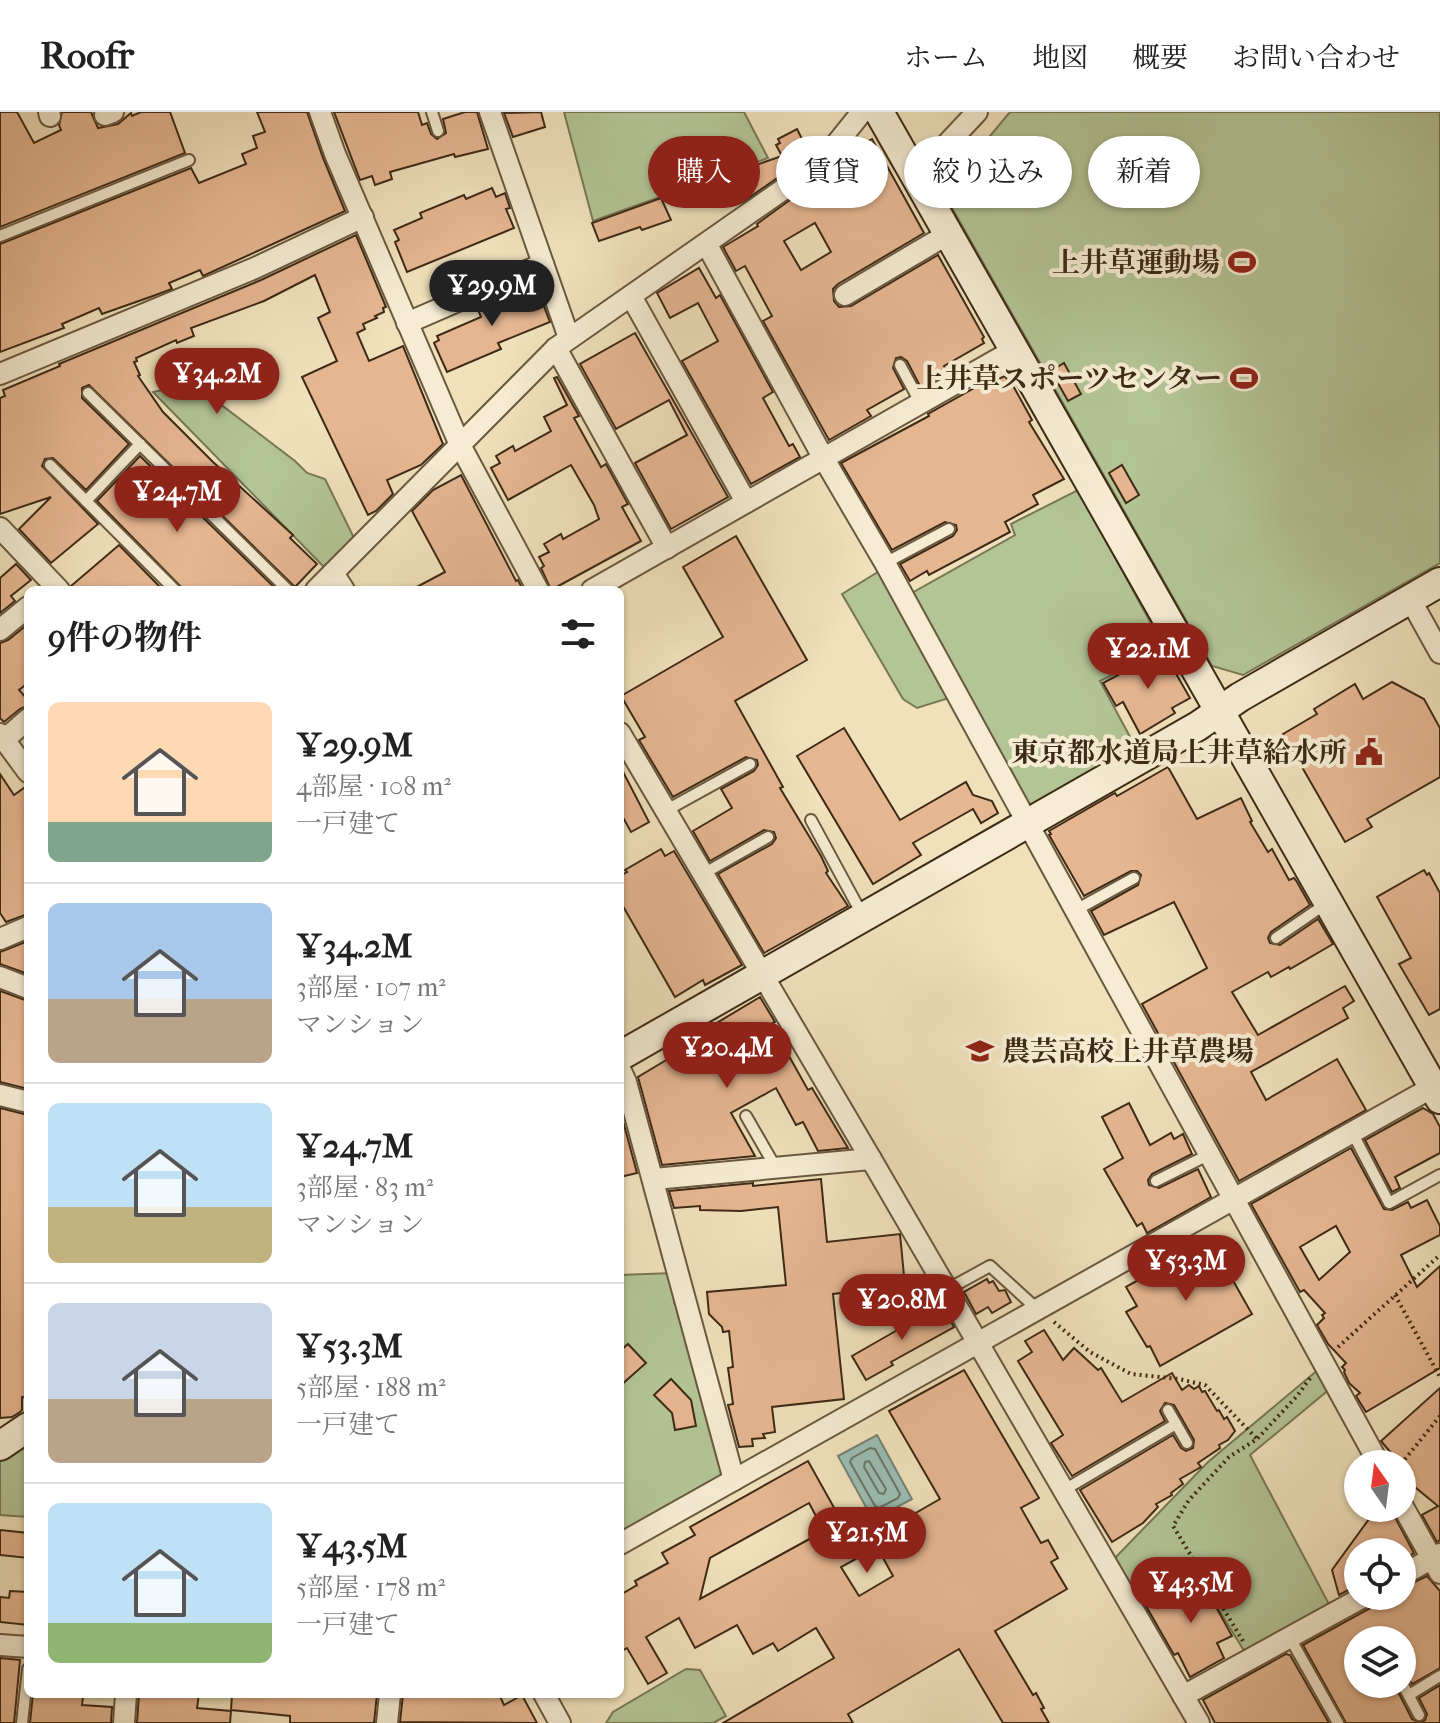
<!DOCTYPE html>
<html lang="ja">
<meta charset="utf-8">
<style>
body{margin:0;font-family:"IM FELL French Canon","Noto Serif JP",serif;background:#f2f2f2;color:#222;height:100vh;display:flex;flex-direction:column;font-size:30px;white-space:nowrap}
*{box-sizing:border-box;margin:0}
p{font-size:26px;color:#767676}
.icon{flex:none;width:44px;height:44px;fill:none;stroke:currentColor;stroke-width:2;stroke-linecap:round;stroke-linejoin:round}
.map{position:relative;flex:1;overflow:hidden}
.drawer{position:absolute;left:24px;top:474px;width:600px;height:1112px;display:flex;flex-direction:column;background:#fff;border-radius:12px;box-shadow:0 2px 6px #0004}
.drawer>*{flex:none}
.guide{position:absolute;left:648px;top:24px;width:672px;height:72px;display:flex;gap:16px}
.needle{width:52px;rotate:346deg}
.tools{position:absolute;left:1344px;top:1338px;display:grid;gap:16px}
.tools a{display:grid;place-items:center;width:72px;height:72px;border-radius:50%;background:#fff;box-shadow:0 2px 6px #0004;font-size:40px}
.price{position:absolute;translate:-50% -68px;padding:0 18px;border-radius:28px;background:#8f2418;color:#fff;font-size:26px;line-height:52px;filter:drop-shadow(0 2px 4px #0008)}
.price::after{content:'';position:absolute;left:50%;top:48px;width:24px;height:18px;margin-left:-12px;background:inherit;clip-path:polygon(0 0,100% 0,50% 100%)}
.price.active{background:#222;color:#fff}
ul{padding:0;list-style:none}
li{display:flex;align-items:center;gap:24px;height:200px;padding:0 24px}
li+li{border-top:2px solid #e0e0e0}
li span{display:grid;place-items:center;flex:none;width:224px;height:160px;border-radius:12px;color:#555}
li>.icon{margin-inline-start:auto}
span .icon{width:96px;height:96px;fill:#fffc;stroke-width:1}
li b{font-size:34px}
h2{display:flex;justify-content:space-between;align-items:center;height:96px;padding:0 24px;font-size:34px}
.chip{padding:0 28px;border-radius:36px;background:#fff;box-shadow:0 2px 6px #0004;font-size:28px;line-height:72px}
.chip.active{background:#8f2418;color:#fff}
header{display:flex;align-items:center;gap:48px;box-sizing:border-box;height:112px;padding:0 40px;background:#fff;border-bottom:2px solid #e0e0e0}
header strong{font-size:38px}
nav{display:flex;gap:44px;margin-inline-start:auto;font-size:28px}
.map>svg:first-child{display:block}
.green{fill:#b3c495;stroke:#787756;stroke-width:2}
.water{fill:#9abdb3;stroke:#758274;stroke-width:2}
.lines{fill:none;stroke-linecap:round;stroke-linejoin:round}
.shore{stroke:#6c7464;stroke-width:2}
.building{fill:#e6b691;stroke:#3d2a16;stroke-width:2;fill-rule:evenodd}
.lane-casing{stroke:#6a583f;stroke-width:14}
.street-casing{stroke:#6a583f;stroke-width:24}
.secondary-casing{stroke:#3d2a16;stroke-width:32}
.path{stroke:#3d2a16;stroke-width:4;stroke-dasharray:2 4;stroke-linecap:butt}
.lane{stroke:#f5ecd3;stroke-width:10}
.street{stroke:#f5ecd3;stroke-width:20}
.secondary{stroke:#f5ecd3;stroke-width:28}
.labels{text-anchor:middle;stroke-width:8;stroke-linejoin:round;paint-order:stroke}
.poi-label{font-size:28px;font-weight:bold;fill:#3d2a16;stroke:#f5ecd3;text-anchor:end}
</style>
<header>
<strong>Roofr</strong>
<nav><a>ホーム</a><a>地図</a><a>概要</a><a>お問い合わせ</a></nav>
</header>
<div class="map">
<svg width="1440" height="1611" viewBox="0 0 1440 1611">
<rect width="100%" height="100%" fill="#f0e1bb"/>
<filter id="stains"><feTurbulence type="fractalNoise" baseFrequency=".0025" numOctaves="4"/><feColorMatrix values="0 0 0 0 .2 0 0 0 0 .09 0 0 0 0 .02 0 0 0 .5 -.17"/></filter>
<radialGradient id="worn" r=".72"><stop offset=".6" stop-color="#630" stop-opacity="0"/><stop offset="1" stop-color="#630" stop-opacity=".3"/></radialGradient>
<g class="green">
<polygon points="564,0 744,0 768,46 593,109"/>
<polygon points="1010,0 1440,0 1440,451 1243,563 1212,554 943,80"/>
<polygon points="201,241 212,251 226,276 215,288 295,349 307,361 325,367 354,426 324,455 153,280 175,275"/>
<polygon points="1078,378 1165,537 1100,569 1136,636 1038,695 1022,689 912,481 1015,423 1011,412"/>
<polygon points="878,460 949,586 917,596 903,587 842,482"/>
<polygon points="673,1161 674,1191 678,1197 723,1355 722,1365 620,1421 620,1163"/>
<polygon points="1319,1257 1331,1276 1250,1343 1330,1494 1246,1542 1200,1467 1194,1464 1143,1497 1130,1477 1115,1446 1208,1350"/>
<polygon points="28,1329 28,1405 0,1403 0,1347"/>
<polygon points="686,1557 700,1558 726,1604 713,1611 606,1611 613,1600"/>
</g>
<polygon class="water" points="877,1323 912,1387 873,1408 838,1344"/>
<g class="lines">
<g class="shore">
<polygon points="870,1336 875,1337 900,1382 898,1386 879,1396 875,1394 850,1350 852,1346"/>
<polygon points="869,1349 886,1377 884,1382 879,1381 864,1355 865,1350"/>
</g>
</g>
<g class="building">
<polygon points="0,0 17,0 34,31 61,18 59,13 62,0 91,0 98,16 118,12 131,1 132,4 141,0 170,0 185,41 0,115"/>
<polygon points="257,0 307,0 323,46 345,99 203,164 200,158 169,171 172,177 153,184 102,202 99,196 62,212 64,216 0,240 0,132 191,56 199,71 246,52 242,42 257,36 253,24 265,20"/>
<polygon points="334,0 418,0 422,13 427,11 431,22 437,27 446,21 443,7 465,0 477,0 488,37 455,45 454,42 390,60 392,67 375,73 372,64 360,68"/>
<polygon points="541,0 545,15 513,25 504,1"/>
<polygon points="797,17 810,43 743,90 734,93 731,83 699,94 689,76 782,44 776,33 780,31 778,27"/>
<path d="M872,27L924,121L838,172L833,177L834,189L839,195L851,194L938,143L984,225L982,227L984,231L944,254L948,261L921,276L907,249L901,245L896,246L893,256L904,277L867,298L871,304L829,328L763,209L772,204L745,154L736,159L723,135L758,114L757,112L849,45L847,41ZM815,111L831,140L801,158L784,129Z"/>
<polygon points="492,76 496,85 505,81 510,96 506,97 514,116 407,160 395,130 399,128 394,118 422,106 420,101 464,83 466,87"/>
<polygon points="661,86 671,108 642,118 640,115 599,129 592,111"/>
<polygon points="356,123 386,195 383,196 384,200 375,204 377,206 363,212 365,217 357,221 369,249 403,234 443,332 421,353 387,368 393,382 376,399 368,403 302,265 337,249 318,206 330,200 315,163 264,189 191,216 194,224 177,231 176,228 136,246 137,249 134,250 140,263 138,264 163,300 213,350 293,423 290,426 317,452 295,475 89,273 82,276 82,286 129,332 86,378 53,346 45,347 42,354 98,412 51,451 19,417 51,385 0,402 0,286 5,284 3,278 60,254 59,252 261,168"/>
<polygon points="699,156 716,186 720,183 773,280 763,286 789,334 793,332 800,345 751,372 682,249 718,229 698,191 670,206 657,181"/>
<polygon points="530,172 534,181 538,179 550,210 498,231 501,237 447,260 434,231 439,228 437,224 481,205 477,195"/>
<polygon points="635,221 728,385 671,417 635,351 687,323 669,288 616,317 580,252"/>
<polygon points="1064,251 1081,282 1068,289 1051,259"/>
<polygon points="1005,264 1009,271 1011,270 1032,308 1029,310 1064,367 1033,383 1038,392 1005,410 1010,420 929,463 927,459 910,469 900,452 953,424 957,418 956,413 945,410 892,438 841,351 929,304 928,302 994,265 996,268"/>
<polygon points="557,265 579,304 574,306 601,355 606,352 628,392 622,395 641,429 551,478 541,456 544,454 539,445 549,440 544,432 561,422 563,427 599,407 594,393 571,353 508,388 491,356 500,351 496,344 513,334 515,339 551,319 544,305 567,293 554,266"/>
<polygon points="140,344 277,478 184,478 97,389"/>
<polygon points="1122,353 1139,383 1126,391 1109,361"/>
<polygon points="461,363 516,469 518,468 523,478 411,478 445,460 412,399 433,378"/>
<polygon points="736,424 807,548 735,589 783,675 780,676 821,744 828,759 826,761 848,794 764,841 718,762 772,732 776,726 774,720 764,718 710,749 693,719 732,696 721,677 754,659 758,653 757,648 746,645 673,685 639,628 645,625 621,584 723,525 683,455"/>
<polygon points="119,433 160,475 157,478 72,478 71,474"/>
<polygon points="16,452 31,468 11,484 15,489 0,501 0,466"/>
<polygon points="28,512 28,571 19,578 28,588 28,594 20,597 4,610 0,606 0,531 8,528"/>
<polygon points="1163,539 1190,586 1172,596 1175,601 1140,622 1123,590 1116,594 1103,571"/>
<polygon points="1392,570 1424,587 1440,616 1440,665 1367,707 1372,715 1345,730 1283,622 1317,602 1314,597 1355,572 1363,587"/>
<polygon points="844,616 900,708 966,670 973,683 992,689 998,701 981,711 973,697 913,731 921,743 873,772 797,644"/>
<polygon points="620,654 649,710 631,720 620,700"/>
<polygon points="1168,655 1197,707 1241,686 1252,709 1250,710 1268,740 1272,737 1289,768 1294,766 1297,770 1310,793 1271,820 1268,826 1270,831 1280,833 1318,807 1333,832 1290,857 1289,855 1271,865 1268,860 1232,880 1258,923 1345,874 1354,889 1343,896 1348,906 1251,960 1266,988 1337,947 1366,998 1239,1069 1142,892 1207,856 1174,790 1104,823 1091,799 1138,773 1141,763 1137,759 1131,759 1084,784 1049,723 1051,722 1049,719 1115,681 1117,684"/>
<polygon points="0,662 14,683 28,673 28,802 6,810 0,801"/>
<polygon points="661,737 665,744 674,739 742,853 705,873 703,868 675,885 620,789 620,764 627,760 625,758"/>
<polygon points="1424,758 1427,763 1429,761 1440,781 1440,897 1429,903 1399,852 1411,846 1377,785"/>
<polygon points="28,829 26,843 28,844 28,862 0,852 0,840"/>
<polygon points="0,879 28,889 28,977 0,970"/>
<polygon points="760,885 775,910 771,912 808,978 812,976 848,1036 818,1039 803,1010 796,1013 776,976 731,1001 755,1044 662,1053 638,965 673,944 670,939"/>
<polygon points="1129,991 1150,1033 1171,1021 1174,1027 1183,1022 1192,1042 1152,1062 1148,1068 1149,1073 1159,1076 1198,1057 1211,1085 1147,1121 1142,1111 1137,1114 1104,1057 1123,1046 1102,1005"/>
<polygon points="0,996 28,1003 28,1286 22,1285 22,1298 20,1300 12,1305 0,1306"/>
<polygon points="1423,996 1433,1002 1440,1015 1440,1041 1395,1065 1400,1076 1392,1080 1365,1028"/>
<polygon points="620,998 637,1061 620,1065"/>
<path d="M1351,1036L1384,1097L1392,1098L1408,1090L1411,1096L1427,1088L1440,1114V1123L1401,1143L1417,1175L1440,1154V1256L1366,1300L1356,1284L1360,1281L1349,1271L1344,1260L1345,1258L1342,1255L1346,1251L1328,1232L1317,1213L1324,1206L1322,1203L1325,1201L1304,1178L1300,1180L1251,1092ZM1336,1114L1350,1140L1319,1168L1300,1135Z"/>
<polygon points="821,1067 827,1130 900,1122 905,1174 833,1182 844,1287 772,1295 775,1320 763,1322 765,1326 752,1327 753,1334 739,1335 728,1293 733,1292 728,1256 733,1255 729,1219 723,1220 722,1215 709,1202 707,1180 786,1173 778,1095 741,1099 700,1098 700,1094 674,1096 669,1079 753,1071 753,1074"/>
<polygon points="1210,1128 1252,1202 1160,1254 1150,1234 1147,1235 1126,1200 1137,1194 1126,1175"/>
<polygon points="987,1167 989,1171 993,1169 999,1179 1005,1178 1011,1190 992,1201 988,1195 976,1202 964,1180"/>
<polygon points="941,1193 954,1215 891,1250 893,1253 866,1268 852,1244"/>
<polygon points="1044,1218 1063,1248 1074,1236 1098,1258 1101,1256 1122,1290 1172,1261 1182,1278 1189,1273 1194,1277 1199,1274 1202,1280 1205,1279 1217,1299 1219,1298 1224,1307 1227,1305 1235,1319 1228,1328 1219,1333 1220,1336 1198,1351 1201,1355 1180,1367 1183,1372 1171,1381 1172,1383 1156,1392 1158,1395 1143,1411 1112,1430 1080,1378 1173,1323 1181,1336 1186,1339 1193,1336 1194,1328 1174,1293 1165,1291 1160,1299 1165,1309 1072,1364 1051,1331 1063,1323 1018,1249 1032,1240 1025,1229"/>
<polygon points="628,1232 646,1251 620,1274 620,1239"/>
<path d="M964,1258L1039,1386L1021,1396L1041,1431L1048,1428L1058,1446L1051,1450L1067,1477L995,1519L1033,1583L1036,1581L1044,1596L1041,1597L1049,1611H1003L959,1537L848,1602L853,1611H723L834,1546L816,1516L778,1539L773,1531L753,1542L737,1513L695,1536L679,1506L646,1525L667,1561L648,1572L627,1536L620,1540V1483L637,1473L635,1469L668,1451L662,1441L695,1423L690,1415L808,1349L861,1444L841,1455L859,1484L893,1464L872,1426L940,1387L889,1299ZM809,1391L824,1419L700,1487L710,1446Z"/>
<polygon points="671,1267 691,1288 696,1314 675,1318 672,1301 654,1283"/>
<polygon points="1440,1276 1440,1428 1437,1430 1422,1403 1438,1394 1410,1371 1413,1367 1381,1329"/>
<polygon points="1377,1396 1390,1396 1414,1441 1402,1448 1402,1440 1358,1440 1358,1473 1339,1483 1332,1458"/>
<polygon points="0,1418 28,1421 28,1446 0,1443"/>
<polygon points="1200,1462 1218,1494 1216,1495 1232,1524 1217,1531 1224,1546 1190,1565 1178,1541 1174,1543 1146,1494"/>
<polygon points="1427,1464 1440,1479 1440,1556 1412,1572 1407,1565 1402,1563 1402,1528 1358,1528 1358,1572 1394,1572 1412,1607 1420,1611 1425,1608 1427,1602 1419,1586 1440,1573 1440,1611 1346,1611 1303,1533 1392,1484 1402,1484 1402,1476"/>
<polygon points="10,1479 28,1480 28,1513 0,1510 0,1485 9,1486"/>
<polygon points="1286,1542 1290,1543 1329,1611 1215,1611 1203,1588"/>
<polygon points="0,1546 20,1548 14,1611 0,1611"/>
<polygon points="33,1582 83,1585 82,1593 112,1595 111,1611 30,1611"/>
<polygon points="139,1582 199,1582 197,1596 231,1599 230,1611 137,1611"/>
<polygon points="232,1582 377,1582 374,1611 290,1611 290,1604 231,1598"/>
<polygon points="403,1582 499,1582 504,1593 522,1583 537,1611 400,1610"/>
</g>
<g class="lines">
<g class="lane-casing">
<g id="lane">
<polyline points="432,0 438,19"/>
<polyline points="0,124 189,48"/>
<polyline points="900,253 920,290"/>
<polyline points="88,281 288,478"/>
<polyline points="50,353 175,478"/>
<polyline points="86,389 140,332"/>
<polyline points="885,451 949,417"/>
<polyline points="665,699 750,652"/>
<polyline points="811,708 863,804"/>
<polyline points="703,762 768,725"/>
<polyline points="1074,799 1134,766"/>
<polyline points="1276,826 1327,791"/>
<polyline points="746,1004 776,1056"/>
<polyline points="1352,1020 1389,1091 1440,1063"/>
<polyline points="1156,1069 1210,1042"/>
<polyline points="948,1177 990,1154 1036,1196"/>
<polyline points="1168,1298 1187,1331"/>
<polyline points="1064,1378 1176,1312"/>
<polyline points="1290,1526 1338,1611"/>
<polyline points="1402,1571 1419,1603"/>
<polyline points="1409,1583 1440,1564"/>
<polyline points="22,1611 28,1557"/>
</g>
</g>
<g class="street-casing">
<g id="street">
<polyline points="49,0 50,4"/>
<polyline points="320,0 335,42 460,333 538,478"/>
<polyline points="490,0 569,226"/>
<polyline points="105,3 113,0"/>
<polyline points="916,65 977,0"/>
<polyline points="707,133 824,347 885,451 1379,1352"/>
<polyline points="845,183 948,122"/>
<polyline points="631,184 746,390"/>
<polyline points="407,211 543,152"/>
<polyline points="556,236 667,436"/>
<polyline points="0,262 255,156 363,105"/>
<polyline points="0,416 59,478"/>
<polyline points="333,461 344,478"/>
<polyline points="316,478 556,236 821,51 862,0"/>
<polyline points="592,478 1014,238"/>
<polyline points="1410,487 1440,541"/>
<polyline points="0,518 28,495"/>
<polyline points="620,621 871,1047 1199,1611"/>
<polyline points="0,622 28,660"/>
<polyline points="4,628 28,607"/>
<polyline points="0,827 28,815"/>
<polyline points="0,865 28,876"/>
<polyline points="620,957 626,970 734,1368"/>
<polyline points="0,983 28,990"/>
<polyline points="654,1067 871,1047"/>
<polyline points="1402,1393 1440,1461"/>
<polyline points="620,1432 1440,971"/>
<polyline points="1402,1463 1440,1442"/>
<polyline points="0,1533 28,1535"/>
<polyline points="544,1582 560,1611"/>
<polyline points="1183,1584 1365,1484"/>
<polyline points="124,1611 126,1582"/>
<polyline points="387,1611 390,1582"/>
</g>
</g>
<g class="secondary-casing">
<g id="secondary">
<polyline points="879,0 1440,987"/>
<polyline points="620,944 1198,614 1240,585 1440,470"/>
<polyline points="0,1334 28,1315"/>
</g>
</g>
<g class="path">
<polyline points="1395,1183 1440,1265"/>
<polyline points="1054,1210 1090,1240 1131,1262 1179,1267 1205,1273 1257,1327"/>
<polyline points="1338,1235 1440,1143"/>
<polyline points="1401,1352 1440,1304"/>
<polyline points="1147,1484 1197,1453"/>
<polyline points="1243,1529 1173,1414 1189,1388 1229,1345 1257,1327 1297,1284 1311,1265"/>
</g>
<use href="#lane" class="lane"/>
<use href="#street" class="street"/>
<use href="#secondary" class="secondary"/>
</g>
<defs>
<g id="stadium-bare" transform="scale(2.16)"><path d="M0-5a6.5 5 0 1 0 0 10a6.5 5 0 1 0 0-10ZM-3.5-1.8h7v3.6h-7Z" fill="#8f2418" stroke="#f5ecd3" stroke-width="2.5" paint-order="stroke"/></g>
<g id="civic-bare" transform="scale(2.16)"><path d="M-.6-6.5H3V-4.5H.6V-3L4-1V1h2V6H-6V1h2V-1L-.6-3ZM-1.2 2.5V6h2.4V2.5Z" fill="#8f2418" stroke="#f5ecd3" stroke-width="2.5" paint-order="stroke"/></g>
<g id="school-bare" transform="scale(2.16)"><path d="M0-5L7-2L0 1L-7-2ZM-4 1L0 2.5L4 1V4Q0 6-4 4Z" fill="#8f2418" stroke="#f5ecd3" stroke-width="2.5" paint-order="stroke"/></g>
</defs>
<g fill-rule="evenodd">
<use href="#stadium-bare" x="1242" y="150"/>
<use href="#stadium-bare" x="1244" y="266"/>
<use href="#civic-bare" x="1369" y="640"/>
<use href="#school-bare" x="980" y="939"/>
</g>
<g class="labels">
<g class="poi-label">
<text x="1220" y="160">上井草運動場</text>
<text x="1222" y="276">上井草スポーツセンター</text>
<text x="1347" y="650">東京都水道局上井草給水所</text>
<text x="1002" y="949" text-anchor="start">農芸高校上井草農場</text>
</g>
</g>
<rect width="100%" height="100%" filter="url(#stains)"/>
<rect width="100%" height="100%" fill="url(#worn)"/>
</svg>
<div class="tools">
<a><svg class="needle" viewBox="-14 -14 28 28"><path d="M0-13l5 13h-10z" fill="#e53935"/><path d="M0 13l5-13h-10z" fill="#767676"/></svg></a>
<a><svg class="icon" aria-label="locate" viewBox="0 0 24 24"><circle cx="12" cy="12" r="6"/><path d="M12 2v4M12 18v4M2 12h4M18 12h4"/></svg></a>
<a><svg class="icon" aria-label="layers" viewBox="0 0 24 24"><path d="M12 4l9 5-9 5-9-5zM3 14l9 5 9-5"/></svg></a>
</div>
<b class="price active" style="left:492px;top:216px">¥29.9M</b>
<b class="price" style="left:217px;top:304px">¥34.2M</b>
<b class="price" style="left:177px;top:422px">¥24.7M</b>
<b class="price" style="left:1148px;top:579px">¥22.1M</b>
<b class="price" style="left:727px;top:978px">¥20.4M</b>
<b class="price" style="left:1186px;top:1191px">¥53.3M</b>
<b class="price" style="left:902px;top:1230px">¥20.8M</b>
<b class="price" style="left:867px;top:1463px">¥21.5M</b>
<b class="price" style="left:1191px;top:1513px">¥43.5M</b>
<div class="guide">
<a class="chip active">購入</a>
<a class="chip">賃貸</a>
<a class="chip">絞り込み</a>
<a class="chip">新着</a>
</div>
<section class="drawer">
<h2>9件の物件<svg class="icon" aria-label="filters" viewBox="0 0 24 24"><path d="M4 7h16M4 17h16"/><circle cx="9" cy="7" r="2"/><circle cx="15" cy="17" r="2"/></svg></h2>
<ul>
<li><span style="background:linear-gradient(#ffd9b3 75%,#7fa58c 0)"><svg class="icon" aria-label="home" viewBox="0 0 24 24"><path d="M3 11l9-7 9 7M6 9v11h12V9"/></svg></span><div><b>¥29.9M</b><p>4部屋 · 108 m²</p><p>一戸建て</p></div></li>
<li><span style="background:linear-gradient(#a9c7e8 60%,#b9a48a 0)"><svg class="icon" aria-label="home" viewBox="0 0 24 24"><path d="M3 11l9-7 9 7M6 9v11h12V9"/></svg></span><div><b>¥34.2M</b><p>3部屋 · 107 m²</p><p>マンション</p></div></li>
<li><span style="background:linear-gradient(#bfe0f5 65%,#c2b280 0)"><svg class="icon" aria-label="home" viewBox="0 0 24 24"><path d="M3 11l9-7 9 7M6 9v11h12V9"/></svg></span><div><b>¥24.7M</b><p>3部屋 · 83 m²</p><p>マンション</p></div></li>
<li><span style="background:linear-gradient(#c9d6e8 60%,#b9a48a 0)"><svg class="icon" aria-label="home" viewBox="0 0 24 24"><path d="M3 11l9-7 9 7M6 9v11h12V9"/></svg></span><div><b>¥53.3M</b><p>5部屋 · 188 m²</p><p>一戸建て</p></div></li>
<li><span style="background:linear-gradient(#bfe0f5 75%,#8fb573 0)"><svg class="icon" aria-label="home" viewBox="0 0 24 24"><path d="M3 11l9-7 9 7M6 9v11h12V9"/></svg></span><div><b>¥43.5M</b><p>5部屋 · 178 m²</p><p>一戸建て</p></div></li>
</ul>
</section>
</div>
